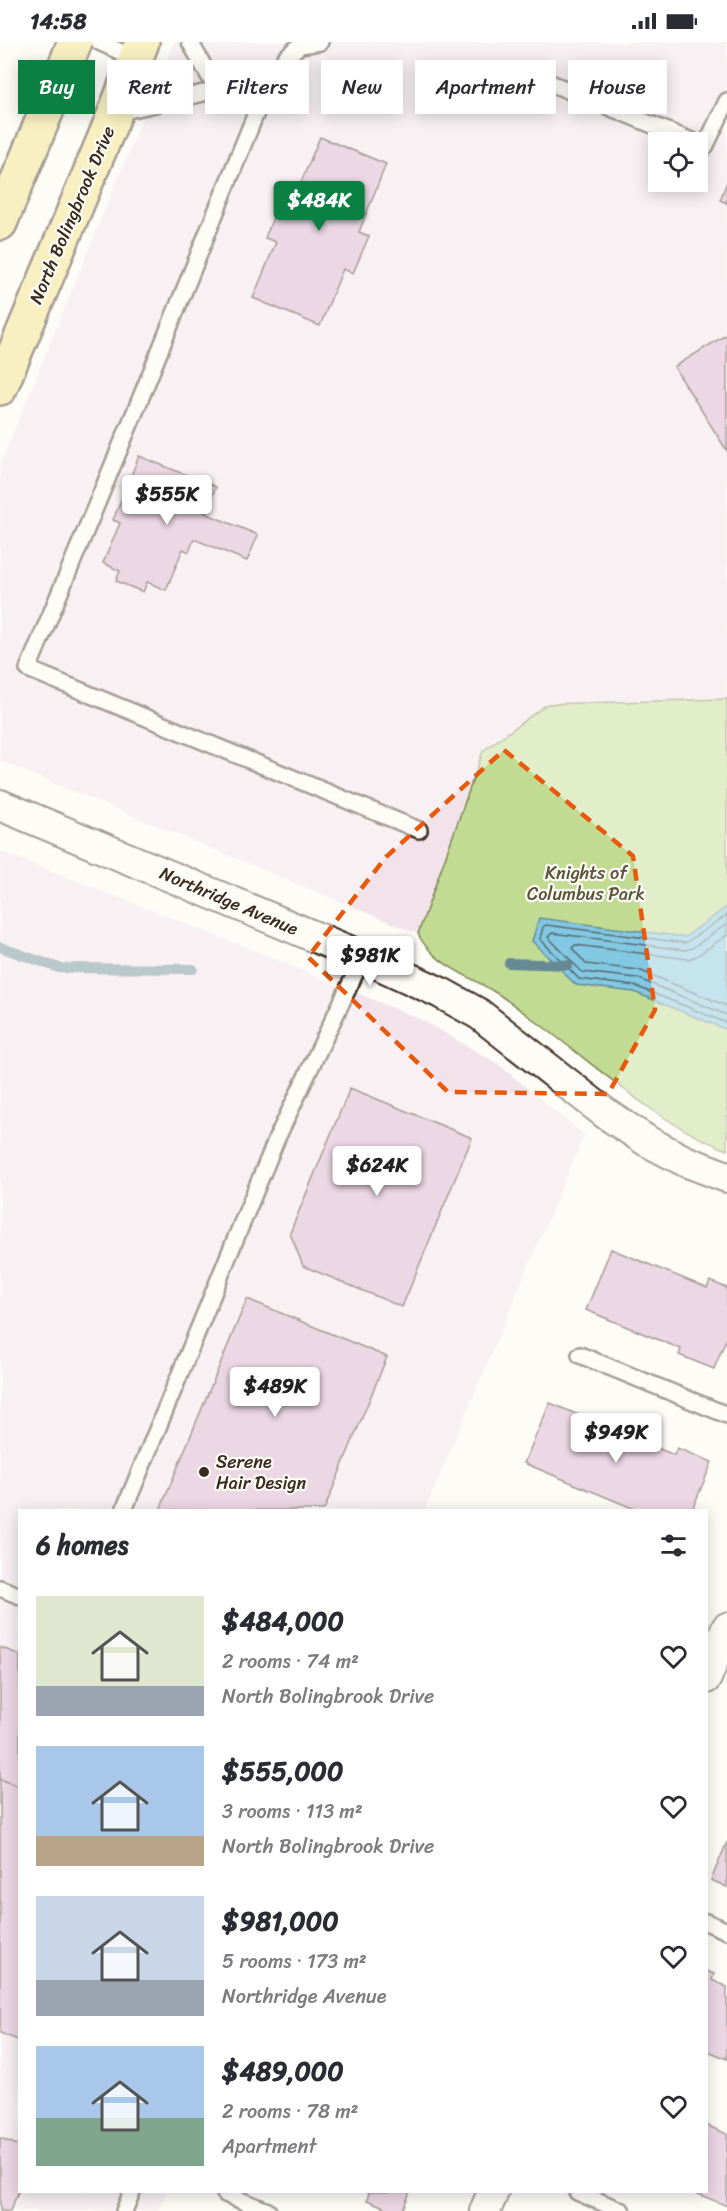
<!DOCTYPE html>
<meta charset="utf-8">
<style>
body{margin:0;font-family:Sriracha,sans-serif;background:#f7f7f7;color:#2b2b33;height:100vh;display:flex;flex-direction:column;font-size:22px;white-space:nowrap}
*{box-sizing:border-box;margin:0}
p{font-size:20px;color:#7c7c81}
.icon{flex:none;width:33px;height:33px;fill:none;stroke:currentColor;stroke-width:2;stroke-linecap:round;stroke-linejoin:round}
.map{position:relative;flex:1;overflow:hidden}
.side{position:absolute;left:18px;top:1467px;width:690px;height:684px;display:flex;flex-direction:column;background:#fff;border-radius:0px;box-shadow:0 3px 15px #0003}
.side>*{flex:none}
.guide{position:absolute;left:18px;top:18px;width:692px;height:54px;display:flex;gap:12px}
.fabs{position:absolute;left:648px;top:90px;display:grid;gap:12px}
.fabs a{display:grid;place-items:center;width:60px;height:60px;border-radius:0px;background:#fff;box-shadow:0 3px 15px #0003;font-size:30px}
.price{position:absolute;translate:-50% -51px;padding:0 14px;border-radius:6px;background:#fff;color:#222;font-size:20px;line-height:39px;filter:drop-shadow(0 2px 3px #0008)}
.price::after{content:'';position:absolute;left:50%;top:36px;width:18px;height:14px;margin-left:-9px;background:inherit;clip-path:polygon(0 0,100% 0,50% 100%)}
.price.on{background:#0b8043;color:#fff}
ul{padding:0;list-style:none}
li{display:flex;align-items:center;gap:18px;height:150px;padding:0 18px}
li span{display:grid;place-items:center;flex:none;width:168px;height:120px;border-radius:0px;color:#555}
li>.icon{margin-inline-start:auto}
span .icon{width:72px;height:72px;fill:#fffc;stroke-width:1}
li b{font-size:26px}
h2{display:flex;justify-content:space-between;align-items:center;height:72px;padding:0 18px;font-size:26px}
.pill{padding:0 21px;border-radius:0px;background:#fff;box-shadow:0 3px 15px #0003;font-size:21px;line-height:54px}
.pill.on{background:#0b8043;color:#fff}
.status{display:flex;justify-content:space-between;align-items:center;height:42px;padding:0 30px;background:#fff;direction:ltr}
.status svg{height:16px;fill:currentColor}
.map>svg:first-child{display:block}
.built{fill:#f2e3ea;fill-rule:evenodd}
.green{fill:#c2db92;stroke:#7e8258;stroke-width:1.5}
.water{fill:#82c8e3;stroke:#668994;stroke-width:1.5}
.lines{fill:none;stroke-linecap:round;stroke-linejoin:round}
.shore{stroke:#57696d;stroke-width:1.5}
.stream{stroke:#668994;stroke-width:10}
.building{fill:#d8aacc;stroke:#3b2a1e;stroke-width:1.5}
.lane-casing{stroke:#3b2a1e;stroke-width:20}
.street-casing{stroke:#3b2a1e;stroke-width:34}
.primary-casing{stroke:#3b2a1e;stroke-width:38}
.lane{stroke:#fdfcf7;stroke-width:15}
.street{stroke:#fdfcf7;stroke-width:30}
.primary{stroke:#f4e382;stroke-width:33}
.marked{fill:none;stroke:#e8590c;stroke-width:4.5;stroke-dasharray:12 8;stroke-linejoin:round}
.poi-dot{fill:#3b2a1e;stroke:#fdfcf7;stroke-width:2}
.labels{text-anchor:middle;stroke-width:4.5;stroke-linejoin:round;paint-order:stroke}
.street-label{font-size:18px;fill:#3b2a1e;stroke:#fdfcf7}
.park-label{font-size:18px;fill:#5d563b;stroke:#fdfcf7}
.poi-label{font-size:18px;fill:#3b2a1e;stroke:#fdfcf7;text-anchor:start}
</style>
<div class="status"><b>14:58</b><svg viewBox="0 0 49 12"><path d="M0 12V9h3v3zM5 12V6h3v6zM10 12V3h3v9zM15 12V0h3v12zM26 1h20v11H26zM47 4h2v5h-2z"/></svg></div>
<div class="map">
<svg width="727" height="2169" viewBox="0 0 727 2169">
<rect width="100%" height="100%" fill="#fdfcf7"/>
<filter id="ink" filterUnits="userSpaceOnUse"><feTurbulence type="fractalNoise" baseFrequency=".0167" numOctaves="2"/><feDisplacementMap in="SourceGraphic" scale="12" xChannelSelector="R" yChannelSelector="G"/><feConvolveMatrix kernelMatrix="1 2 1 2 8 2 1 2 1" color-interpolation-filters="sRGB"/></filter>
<g filter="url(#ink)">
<g class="built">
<path d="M174,0H727V657L547,662L483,709L418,892L0,719V423ZM658,100H698V140H658Z"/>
<polygon points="0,809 273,916 424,979 498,1022 584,1093 425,1468 20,1468 20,2150 166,2150 158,2169 0,2169"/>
</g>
<path class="green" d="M727,657V1108C653,1080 591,1018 527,973C516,965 505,956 493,949C466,932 433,922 418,892L483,709L547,662Z"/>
<polygon class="water" points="727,865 727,988 634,950 576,943 532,899 539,876 685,895"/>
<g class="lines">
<g class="shore">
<polyline points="727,873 685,901 546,883 543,885 540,897 579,937 635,944 727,981"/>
<polyline points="727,882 692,906 685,908 552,891 548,895 582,930 637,936 727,973"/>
<polyline points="727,893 697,914 688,917 575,903 572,906 586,922 639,928 727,964"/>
</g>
<g class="stream">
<polyline points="0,905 59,926 193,927"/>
<polyline points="509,921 568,923"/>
</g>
</g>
<g class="building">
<polygon points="320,95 386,122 359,190 369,194 353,231 343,227 320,284 253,256 276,200 265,196 279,160 291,164"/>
<polygon points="727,140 727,161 720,158"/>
<polygon points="727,292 727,409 674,325"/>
<polygon points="139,414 216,445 205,471 258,493 247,519 194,497 189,510 183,507 166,548 147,540 143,550 116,539 120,529 103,521 120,481 113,478"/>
<polygon points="350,1046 472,1096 402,1265 303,1224 290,1191"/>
<polygon points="611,1207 707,1246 710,1239 727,1246 727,1295 714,1327 679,1313 681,1307 586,1268"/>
<polygon points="247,1257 387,1315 324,1468 160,1468"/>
<polygon points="550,1361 674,1413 677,1406 712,1420 692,1468 637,1468 524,1421"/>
<polygon points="0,1605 20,1613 20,1745 0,1737"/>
<polygon points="0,1737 20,1745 20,1999 0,1991"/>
<polygon points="727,1800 727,1845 711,1838"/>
<polygon points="706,1929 714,1932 712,1938 727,1945 727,2017 706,2008"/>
<polygon points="706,2083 727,2092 727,2164 693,2150 706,2150"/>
<polygon points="0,2096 20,2104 20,2146 10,2169 0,2169"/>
<polygon points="366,2150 410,2150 402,2169 394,2169 367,2158 369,2151"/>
</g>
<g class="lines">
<g class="lane-casing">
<g id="lane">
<polyline points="99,0 136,17"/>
<polyline points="190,0 217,48"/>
<polyline points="320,0 300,3 285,16 258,66 137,365 28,627 419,788"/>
<polyline points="548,40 694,100"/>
<polyline points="115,71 217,48 258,66"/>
<polyline points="698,102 705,105 727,59"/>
<polyline points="580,1313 727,1373"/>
<polyline points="124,1468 277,1096 363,915"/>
<polyline points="0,1546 20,1554"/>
<polyline points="706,1880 727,1889"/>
<polyline points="577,2150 622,2169"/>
<polyline points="225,2152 268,2169"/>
<polyline points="124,2169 132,2150"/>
</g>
</g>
<g class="street-casing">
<g id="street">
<polyline points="0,763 363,915 441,951 479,972 605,1071 647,1099 685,1119 727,1135"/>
<polyline points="706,1636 727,1586"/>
<polyline points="485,2169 493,2150"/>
</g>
</g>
<g class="primary-casing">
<g id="primary">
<polyline points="0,181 75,0"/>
<polyline points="0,346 115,71 142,0"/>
</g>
</g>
<use href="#lane" class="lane"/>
<use href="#street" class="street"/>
<use href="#primary" class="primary"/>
</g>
</g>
<path d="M0 0H727V2169H0ZM504,708L633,814L655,968L608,1052L448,1050L308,915L386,815Z" fill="#fdfcf7" fill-opacity=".55" fill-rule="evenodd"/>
<path class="marked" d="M504,708L633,814L655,968L608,1052L448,1050L308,915L386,815Z"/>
<circle class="poi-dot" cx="204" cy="1430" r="6"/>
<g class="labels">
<g class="street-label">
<text transform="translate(72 173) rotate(-67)" y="6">North Bolingbrook Drive</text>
<text transform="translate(229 859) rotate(23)" y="6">Northridge Avenue</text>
</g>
<g class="park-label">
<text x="586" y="837">Knights of<tspan x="586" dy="21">Columbus Park</tspan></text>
</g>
<g class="poi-label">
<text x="216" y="1426">Serene<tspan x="216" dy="21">Hair Design</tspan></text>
</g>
</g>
</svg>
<div class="fabs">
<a><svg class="icon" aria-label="locate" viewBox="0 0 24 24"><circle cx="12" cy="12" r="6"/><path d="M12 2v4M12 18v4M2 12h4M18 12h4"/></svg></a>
</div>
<b class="price on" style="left:319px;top:190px">$484K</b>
<b class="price" style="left:167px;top:484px">$555K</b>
<b class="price" style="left:370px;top:945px">$981K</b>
<b class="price" style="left:377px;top:1155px">$624K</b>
<b class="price" style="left:275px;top:1376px">$489K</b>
<b class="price" style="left:616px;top:1422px">$949K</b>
<div class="guide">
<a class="pill on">Buy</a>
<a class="pill">Rent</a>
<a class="pill">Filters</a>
<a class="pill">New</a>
<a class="pill">Apartment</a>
<a class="pill">House</a>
</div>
<section class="side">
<h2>6 homes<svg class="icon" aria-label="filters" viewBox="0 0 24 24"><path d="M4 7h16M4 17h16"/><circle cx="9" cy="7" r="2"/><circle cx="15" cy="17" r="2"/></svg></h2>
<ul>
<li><span style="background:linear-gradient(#dfe7d0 75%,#9aa5b1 0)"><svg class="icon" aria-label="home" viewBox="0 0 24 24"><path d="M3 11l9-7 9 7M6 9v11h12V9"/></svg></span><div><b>$484,000</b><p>2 rooms · 74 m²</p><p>North Bolingbrook Drive</p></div><svg class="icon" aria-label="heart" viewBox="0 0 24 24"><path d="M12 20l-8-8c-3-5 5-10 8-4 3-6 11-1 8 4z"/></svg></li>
<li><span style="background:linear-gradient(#a9c7e8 75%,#b9a48a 0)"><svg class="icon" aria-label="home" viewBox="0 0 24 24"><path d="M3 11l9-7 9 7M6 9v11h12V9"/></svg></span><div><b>$555,000</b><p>3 rooms · 113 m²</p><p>North Bolingbrook Drive</p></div><svg class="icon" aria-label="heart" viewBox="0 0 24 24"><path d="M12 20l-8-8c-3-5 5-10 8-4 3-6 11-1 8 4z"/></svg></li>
<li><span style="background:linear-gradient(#c9d6e8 70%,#9aa5b1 0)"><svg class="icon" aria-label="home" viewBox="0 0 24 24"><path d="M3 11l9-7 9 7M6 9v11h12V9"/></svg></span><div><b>$981,000</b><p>5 rooms · 173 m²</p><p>Northridge Avenue</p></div><svg class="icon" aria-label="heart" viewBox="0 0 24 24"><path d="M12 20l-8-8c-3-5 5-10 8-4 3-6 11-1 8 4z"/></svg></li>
<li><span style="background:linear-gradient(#a9c7e8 60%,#7fa58c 0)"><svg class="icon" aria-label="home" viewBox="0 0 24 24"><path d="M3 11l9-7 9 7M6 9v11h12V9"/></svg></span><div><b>$489,000</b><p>2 rooms · 78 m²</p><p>Apartment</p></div><svg class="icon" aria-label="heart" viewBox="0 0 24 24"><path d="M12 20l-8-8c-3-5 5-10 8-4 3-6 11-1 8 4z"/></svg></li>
</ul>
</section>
</div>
